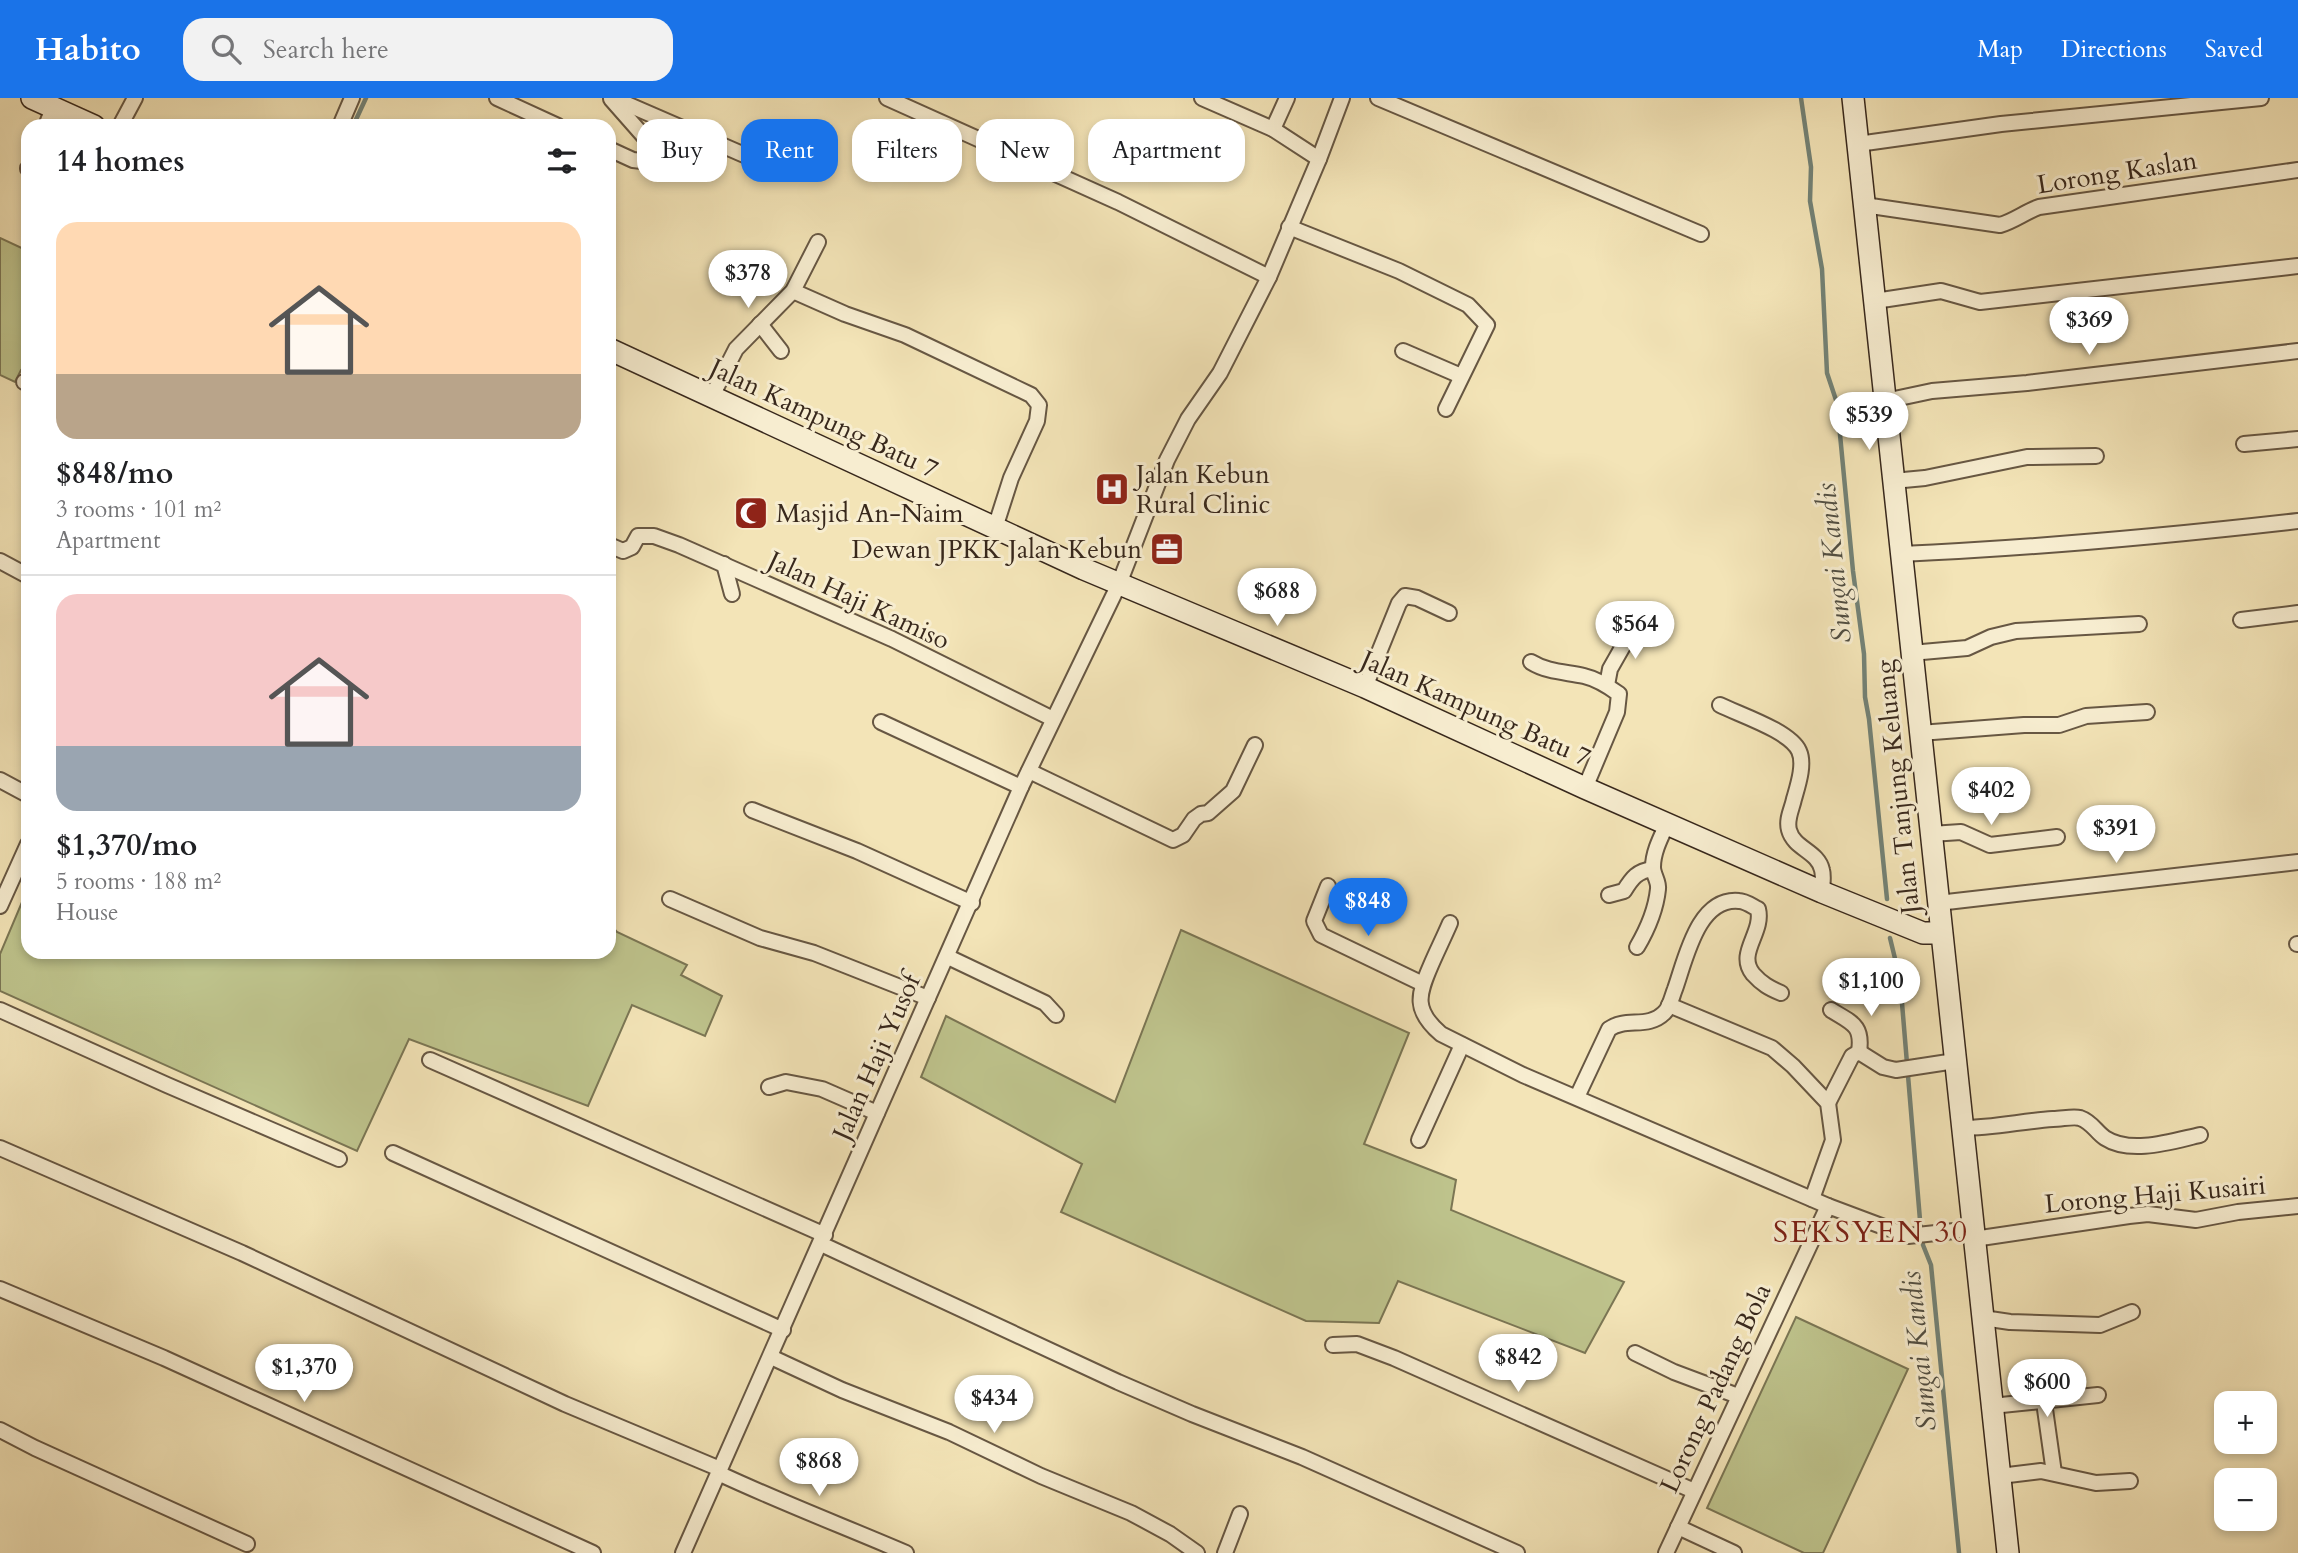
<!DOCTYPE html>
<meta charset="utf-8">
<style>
body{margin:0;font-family:Cardo,serif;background:#f2f2f2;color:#202124;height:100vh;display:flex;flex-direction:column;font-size:26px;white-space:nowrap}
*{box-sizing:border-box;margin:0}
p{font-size:23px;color:#757577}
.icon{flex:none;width:38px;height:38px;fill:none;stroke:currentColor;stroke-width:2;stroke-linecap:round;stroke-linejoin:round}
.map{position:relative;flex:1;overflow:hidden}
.side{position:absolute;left:21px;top:21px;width:595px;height:840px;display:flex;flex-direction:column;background:#fff;border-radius:21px;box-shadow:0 4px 10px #0003}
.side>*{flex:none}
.guide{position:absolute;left:637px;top:21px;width:665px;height:63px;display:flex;gap:14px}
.controls{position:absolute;left:2214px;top:1293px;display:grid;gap:14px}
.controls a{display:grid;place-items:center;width:63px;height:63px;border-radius:14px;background:#fff;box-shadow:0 4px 10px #0003;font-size:35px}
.price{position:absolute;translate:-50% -60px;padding:0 16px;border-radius:24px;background:#fff;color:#222;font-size:23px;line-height:46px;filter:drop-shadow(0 2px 4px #0008)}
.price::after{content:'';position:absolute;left:50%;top:42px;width:21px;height:16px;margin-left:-10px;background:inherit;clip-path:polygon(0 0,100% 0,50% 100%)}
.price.active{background:#1a73e8;color:#fff}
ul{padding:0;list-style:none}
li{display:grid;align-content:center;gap:14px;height:371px;padding:0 35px}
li+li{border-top:2px solid #e0e0e0}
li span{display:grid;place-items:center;height:217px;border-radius:21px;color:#555}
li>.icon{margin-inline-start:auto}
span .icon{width:126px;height:126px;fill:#fffc;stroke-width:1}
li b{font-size:30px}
h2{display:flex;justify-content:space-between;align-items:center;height:84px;padding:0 35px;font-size:30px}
.chip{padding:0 24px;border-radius:21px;background:#fff;box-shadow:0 4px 10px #0003;font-size:24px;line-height:63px}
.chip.active{background:#1a73e8;color:#fff}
header{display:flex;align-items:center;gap:42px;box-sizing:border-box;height:98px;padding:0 35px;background:#1a73e8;color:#fff}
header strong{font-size:33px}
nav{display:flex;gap:38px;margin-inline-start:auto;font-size:24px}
.search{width:490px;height:63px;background:#f2f2f2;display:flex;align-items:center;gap:18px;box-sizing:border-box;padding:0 24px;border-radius:21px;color:#757577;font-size:26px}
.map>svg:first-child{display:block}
.green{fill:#bec38c;stroke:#7b7654;stroke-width:2}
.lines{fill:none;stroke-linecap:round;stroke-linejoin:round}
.stream{stroke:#738276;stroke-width:4.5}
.street-casing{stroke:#675743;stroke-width:18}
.secondary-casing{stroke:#38281c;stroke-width:24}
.street{stroke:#f7edd0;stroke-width:14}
.secondary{stroke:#f7edd0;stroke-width:21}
.labels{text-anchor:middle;stroke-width:6;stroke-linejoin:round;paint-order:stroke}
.street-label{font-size:26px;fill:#38281c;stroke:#f7edd0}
.poi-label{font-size:26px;fill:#38281c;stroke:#f7edd0;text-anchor:start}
.water-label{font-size:28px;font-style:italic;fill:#514e42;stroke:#f7edd0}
.quarter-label{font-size:30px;letter-spacing:2px;fill:#7a1f14;stroke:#f7edd0}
</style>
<header>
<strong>Habito</strong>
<div class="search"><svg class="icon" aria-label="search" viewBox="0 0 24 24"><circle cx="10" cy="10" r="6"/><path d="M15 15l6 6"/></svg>Search here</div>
<nav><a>Map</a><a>Directions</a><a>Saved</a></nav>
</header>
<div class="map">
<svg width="2298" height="1455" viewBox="0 0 2298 1455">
<rect width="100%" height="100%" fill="#f3e4b7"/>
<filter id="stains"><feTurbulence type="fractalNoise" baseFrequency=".00286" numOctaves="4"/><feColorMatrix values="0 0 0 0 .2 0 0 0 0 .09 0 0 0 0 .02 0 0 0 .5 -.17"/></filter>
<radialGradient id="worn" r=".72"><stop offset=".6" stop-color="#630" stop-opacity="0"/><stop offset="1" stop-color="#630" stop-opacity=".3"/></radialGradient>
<g class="green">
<polygon points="0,140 28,153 28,275 21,272 15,284 0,277"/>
<polygon points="28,790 28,854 609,854 609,825 617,834 687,867 681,877 722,898 705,938 632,907 588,1008 409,941 357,1053 0,893 0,856"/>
<polygon points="1181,832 1409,935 1364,1046 1456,1082 1451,1112 1624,1184 1585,1255 1398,1183 1379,1225 1306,1223 1061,1114 1082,1066 921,979 946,918 1115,1004"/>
<polygon points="1796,1219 1908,1271 1823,1455 1804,1455 1707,1410"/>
</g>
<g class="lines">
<g class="stream">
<polyline points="1801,0 1811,69 1810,103 1822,171 1827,275 1837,305 1853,473 1864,556 1865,599 1869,621 1887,801"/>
<polyline points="353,28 366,0"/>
<polyline points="1890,840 1900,881 1920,1122 1923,1147 1931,1167 1959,1455"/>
</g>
<g class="street-casing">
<g id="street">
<polyline points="497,0 558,28"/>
<polyline points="613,0 749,59"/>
<polyline points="887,0 1118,104 1269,179"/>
<polyline points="1202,0 1273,31 1319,61"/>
<polyline points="1378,0 1701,136"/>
<polyline points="46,28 53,10"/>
<polyline points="120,28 135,0"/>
<polyline points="340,28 352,0"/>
<polyline points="1273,31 1287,0"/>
<polyline points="1858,46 2001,26 2261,0"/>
<polyline points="609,51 633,62 650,64 655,59 655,51 611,1"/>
<polyline points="28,71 28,70"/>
<path d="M1864,107L2000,127C2014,123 2025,114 2039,109L2298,72"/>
<polyline points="1289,129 1399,173 1468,207 1487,227 1446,311"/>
<polyline points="793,193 845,216 905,237 1031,297 1039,307 1037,323 1011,380 995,430"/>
<polyline points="1875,203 1941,193 1980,204 2298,168"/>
<polyline points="760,226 781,253"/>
<polyline points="1403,253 1461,278"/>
<polyline points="24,284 28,286"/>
<polyline points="712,298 736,251 793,193 818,144"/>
<polyline points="1885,303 1932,293 2027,285 2298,253"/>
<polyline points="2244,346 2298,341"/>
<polyline points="1893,383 1925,380 2027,359 2096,358"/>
<polyline points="609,447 623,453 632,449 638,438 654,438 679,447 892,541 1053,621"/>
<path d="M1901,456C2034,450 2166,438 2298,423"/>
<polyline points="0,463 28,478"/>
<polyline points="724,466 732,496"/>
<polyline points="2241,522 2298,515"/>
<polyline points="1911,555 1967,550 1991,539 2016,533 2139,526"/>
<path d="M1531,564C1547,574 1566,574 1584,578C1597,581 1608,588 1619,596L1617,614L1585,690"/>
<polyline points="1607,587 1610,571 1635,527"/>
<polyline points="1365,589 1399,505 1405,498 1417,500 1449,515"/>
<path d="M1720,607C1740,617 1790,633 1799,653C1805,666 1798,687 1794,701C1792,711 1786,721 1789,732C1794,751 1818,753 1822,772C1824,779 1822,787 1822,794"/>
<polyline points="881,624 1021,689"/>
<polyline points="1920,635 2024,627 2059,627 2086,618 2147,614"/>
<polyline points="1029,673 1173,742 1183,737 1194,721 1201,716 1208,715 1233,693 1255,647"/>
<polyline points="0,682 28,697"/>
<polyline points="752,712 857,753 972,805"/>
<polyline points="1931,736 1961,734 1990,747 2057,739"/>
<polyline points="1328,788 1314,823 1321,837 1423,886"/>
<path d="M1609,797L1624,793C1632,780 1637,773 1653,771"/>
<polyline points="670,801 760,840 814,855 928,900"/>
<polyline points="1938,805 2298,764"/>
<polyline points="0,808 28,746"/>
<path d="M1450,825C1444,839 1437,853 1431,867C1418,897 1413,912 1441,936L1523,977L1828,1108L1908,1138L1973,1131"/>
<polyline points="2297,846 2298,846"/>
<path d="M1637,849C1647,832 1656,811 1658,791C1659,783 1653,777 1653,769C1653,754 1661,739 1667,726"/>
<polyline points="948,859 1045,905 1056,917"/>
<polyline points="1669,907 1772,950 1793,968 1828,1005 1833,1042 1812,1101"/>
<polyline points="0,912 167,987 339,1061"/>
<path d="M1831,912C1852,925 1863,927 1859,954"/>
<polyline points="430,962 825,1137"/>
<polyline points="769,989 786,984 822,991 877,1015"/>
<path d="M1577,999L1609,931C1626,919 1648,931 1664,915C1670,910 1672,898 1675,891C1686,860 1698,799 1739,803C1745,803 1752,808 1758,811C1764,835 1736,855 1753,876C1762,886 1769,890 1781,895"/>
<polyline points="1828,1005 1852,958 1859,954 1883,969 1896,972 1955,963"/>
<path d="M1962,1030C1993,1030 2023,1023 2053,1021C2062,1021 2073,1018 2080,1020C2092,1024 2096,1034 2105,1040C2131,1057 2173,1043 2200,1037"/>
<polyline points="1419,1042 1462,947"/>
<polyline points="0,1050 242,1155 565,1306 720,1371"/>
<polyline points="393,1055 783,1232"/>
<polyline points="1974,1141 2129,1118 2148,1116 2196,1122 2238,1114 2298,1108"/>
<polyline points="821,1146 1118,1284 1192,1316 1302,1359 1517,1455"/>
<polyline points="0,1191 164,1260 593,1455"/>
<polyline points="1983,1220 2010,1224 2100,1227 2132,1214"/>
<polyline points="1333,1247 1357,1246 1394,1260 1694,1393"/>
<polyline points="1635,1255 1674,1274 1738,1298"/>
<polyline points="771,1259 842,1292 949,1334 1041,1378 1131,1415 1170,1436 1197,1455"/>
<polyline points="2044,1304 2054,1375"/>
<polyline points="1992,1308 2098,1297"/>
<polyline points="0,1332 35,1350 247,1446"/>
<path d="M718,1375C780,1404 843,1428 906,1455"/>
<polyline points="2000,1378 2041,1373 2096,1385 2130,1383"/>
<polyline points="1678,1429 1734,1455"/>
<polyline points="683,1455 1021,689 1119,486 1167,362 1188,321 1220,275 1269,179 1319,61 1342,0"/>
<polyline points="1225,1455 1240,1416"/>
<polyline points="1666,1455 1828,1108"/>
</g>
</g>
<g class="secondary-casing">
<g id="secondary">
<polyline points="32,0 94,28"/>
<polyline points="1853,0 2008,1455"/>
<polyline points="609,251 1084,471 1365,589 1585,690 1822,794 1923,835 1941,835"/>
</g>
</g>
<use href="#street" class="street"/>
<use href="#secondary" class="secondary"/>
</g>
<defs>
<g id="hospital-square" transform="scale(1.75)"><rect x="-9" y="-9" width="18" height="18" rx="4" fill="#8f2418" stroke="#f7edd0"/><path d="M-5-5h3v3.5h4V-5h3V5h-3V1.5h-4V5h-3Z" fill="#fff"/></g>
<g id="mosque-square" transform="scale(1.75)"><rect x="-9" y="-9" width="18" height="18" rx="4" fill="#8f2418" stroke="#f7edd0"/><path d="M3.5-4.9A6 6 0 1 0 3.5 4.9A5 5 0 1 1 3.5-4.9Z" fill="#fff"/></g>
<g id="office-square" transform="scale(1.75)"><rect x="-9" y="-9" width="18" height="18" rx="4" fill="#8f2418" stroke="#f7edd0"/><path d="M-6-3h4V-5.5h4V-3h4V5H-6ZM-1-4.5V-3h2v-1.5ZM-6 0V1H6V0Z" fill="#fff"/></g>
</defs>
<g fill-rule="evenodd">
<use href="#hospital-square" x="1112" y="391"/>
<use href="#mosque-square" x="751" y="415"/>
<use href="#office-square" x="1167" y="451"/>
</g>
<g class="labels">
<g class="street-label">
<text transform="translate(2117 74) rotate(-9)" y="9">Lorong Kaslan</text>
<text transform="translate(824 320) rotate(25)" y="9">Jalan Kampung Batu 7</text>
<text transform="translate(859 502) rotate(25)" y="9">Jalan Haji Kamiso</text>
<text transform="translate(1476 610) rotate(24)" y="9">Jalan Kampung Batu 7</text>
<text transform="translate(1897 689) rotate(-96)" y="9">Jalan Tanjung Keluang</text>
<text transform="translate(876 959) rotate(-66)" y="9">Jalan Haji Yusof</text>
<text transform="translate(2155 1096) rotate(-5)" y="9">Lorong Haji Kusairi</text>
<text transform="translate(1715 1290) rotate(-65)" y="9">Lorong Padang Bola</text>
</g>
<g class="poi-label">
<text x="1136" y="385">Jalan Kebun<tspan x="1136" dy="30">Rural Clinic</tspan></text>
<text x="776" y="424">Masjid An-Naim</text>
<text x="1142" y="460" text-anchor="end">Dewan JPKK Jalan Kebun</text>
</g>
<g class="water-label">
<text transform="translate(1833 465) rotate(-96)" y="10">Sungai Kandis</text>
<text transform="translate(1918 1253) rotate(-96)" y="10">Sungai Kandis</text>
</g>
<g class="quarter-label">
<text x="1871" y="1144">SEKSYEN 30</text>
</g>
</g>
<rect width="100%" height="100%" filter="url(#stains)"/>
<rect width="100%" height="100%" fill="url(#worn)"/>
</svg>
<div class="controls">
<a>+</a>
<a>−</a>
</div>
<b class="price" style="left:748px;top:212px">$378</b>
<b class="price" style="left:2089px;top:259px">$369</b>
<b class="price" style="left:1869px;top:354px">$539</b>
<b class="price" style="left:1277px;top:530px">$688</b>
<b class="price" style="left:1635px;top:563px">$564</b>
<b class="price" style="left:1991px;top:729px">$402</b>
<b class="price" style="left:2116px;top:767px">$391</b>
<b class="price active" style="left:1368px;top:840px">$848</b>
<b class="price" style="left:1871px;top:920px">$1,100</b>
<b class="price" style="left:1518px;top:1296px">$842</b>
<b class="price" style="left:304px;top:1306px">$1,370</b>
<b class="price" style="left:2047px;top:1321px">$600</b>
<b class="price" style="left:994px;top:1337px">$434</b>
<b class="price" style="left:819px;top:1400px">$868</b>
<div class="guide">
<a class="chip">Buy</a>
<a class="chip active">Rent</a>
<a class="chip">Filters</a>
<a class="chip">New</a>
<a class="chip">Apartment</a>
</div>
<section class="side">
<h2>14 homes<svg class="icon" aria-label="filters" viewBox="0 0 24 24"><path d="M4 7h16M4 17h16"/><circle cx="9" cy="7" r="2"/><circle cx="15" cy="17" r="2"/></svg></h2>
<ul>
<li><span style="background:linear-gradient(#ffd9b3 70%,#b9a48a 0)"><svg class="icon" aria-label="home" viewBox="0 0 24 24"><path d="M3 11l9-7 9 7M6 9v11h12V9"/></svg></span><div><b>$848/mo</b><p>3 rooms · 101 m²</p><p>Apartment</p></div></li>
<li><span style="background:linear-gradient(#f6c9c9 70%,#9aa5b1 0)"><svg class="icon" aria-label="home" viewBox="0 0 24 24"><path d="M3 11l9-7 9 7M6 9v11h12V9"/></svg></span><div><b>$1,370/mo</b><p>5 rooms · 188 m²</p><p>House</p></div></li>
</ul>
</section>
</div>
